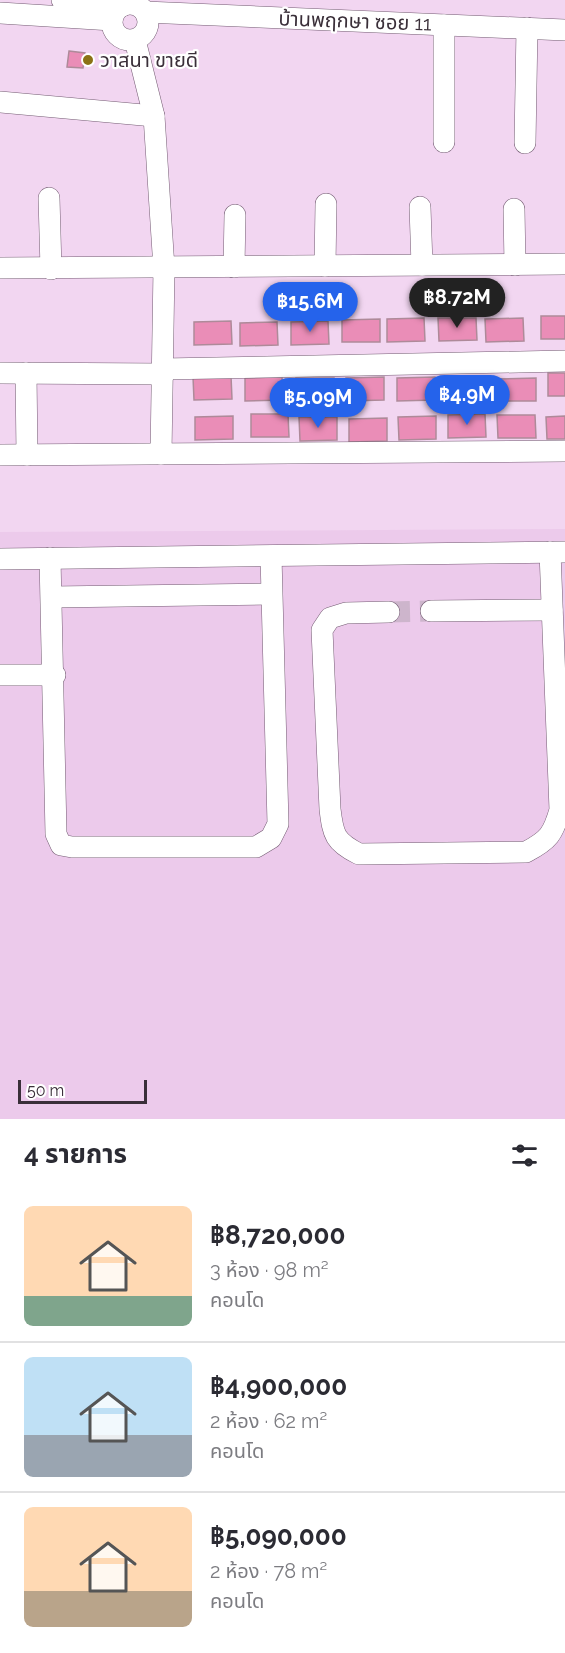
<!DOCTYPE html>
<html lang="th">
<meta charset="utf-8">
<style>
body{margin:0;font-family:Raleway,"Noto Sans Thai",sans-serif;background:#f2f2f3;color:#2b2b33;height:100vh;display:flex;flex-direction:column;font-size:22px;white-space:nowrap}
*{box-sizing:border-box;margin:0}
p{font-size:20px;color:#7c7c81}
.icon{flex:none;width:33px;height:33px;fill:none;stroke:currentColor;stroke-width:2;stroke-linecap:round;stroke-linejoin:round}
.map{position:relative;height:1119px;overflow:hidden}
.sheet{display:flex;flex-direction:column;background:#fff;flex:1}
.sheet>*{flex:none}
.scale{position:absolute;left:18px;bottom:15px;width:129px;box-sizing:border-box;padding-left:6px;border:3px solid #3a2f39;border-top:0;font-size:16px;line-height:21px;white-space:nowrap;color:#3a2f39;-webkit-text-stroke:4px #fff;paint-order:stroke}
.price{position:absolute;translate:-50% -51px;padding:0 14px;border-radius:21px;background:#2563eb;color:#fff;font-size:20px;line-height:39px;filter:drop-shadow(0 2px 3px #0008)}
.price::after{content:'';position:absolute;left:50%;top:36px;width:18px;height:14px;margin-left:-9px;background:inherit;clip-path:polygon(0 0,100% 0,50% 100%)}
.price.selected{background:#222;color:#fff}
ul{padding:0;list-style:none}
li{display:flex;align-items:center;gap:18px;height:150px;padding:0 24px}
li+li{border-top:2px solid #e1e1e2}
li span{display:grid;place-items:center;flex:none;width:168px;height:120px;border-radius:9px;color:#555}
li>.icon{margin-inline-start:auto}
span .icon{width:72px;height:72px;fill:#fffc;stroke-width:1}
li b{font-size:26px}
h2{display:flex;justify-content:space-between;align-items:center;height:72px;padding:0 24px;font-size:26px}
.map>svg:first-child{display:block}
.built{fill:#eccaeb}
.building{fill:#ea8db7;stroke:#ae8a99;stroke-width:1.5}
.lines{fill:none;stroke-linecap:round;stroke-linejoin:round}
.minor-tunnel{stroke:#cdb5cc;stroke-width:21;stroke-dasharray:21 10;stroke-linecap:butt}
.minor-casing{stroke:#745c73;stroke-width:22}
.minor{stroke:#fff;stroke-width:21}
.poi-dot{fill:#8b7215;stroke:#fff;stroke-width:2}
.labels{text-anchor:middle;stroke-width:4.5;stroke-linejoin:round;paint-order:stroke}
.street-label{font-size:20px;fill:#3a2f39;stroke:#fff}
.poi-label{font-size:20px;fill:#3a2f39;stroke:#fff;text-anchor:start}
</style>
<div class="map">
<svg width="565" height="1119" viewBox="0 0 565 1119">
<rect width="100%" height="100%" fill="#f2d6f1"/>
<polygon class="built" points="565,529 565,1119 0,1119 0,532"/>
<g class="building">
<polygon points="69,51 85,53 83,68 67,67"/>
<rect x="541" y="316" width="24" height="23"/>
<polygon points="424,318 425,341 387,342 387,319"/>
<polygon points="438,318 476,318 477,340 439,341"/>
<polygon points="523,318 524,341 486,342 485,319"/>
<polygon points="380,319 380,342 342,342 342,320"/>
<polygon points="231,321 232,344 194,345 194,322"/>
<polygon points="328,321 329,344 291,345 291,322"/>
<polygon points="277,322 278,345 240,346 240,323"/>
<rect x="548" y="373" width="17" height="23"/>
<polygon points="231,376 232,399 194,400 193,377"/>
<polygon points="282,377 283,400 245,401 245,378"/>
<polygon points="384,377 384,400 347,401 346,378"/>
<polygon points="435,377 435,400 397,401 397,378"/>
<rect x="447" y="377" width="38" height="23"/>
<polygon points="296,378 334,378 334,400 297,401"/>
<polygon points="536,378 536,401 498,401 498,379"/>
<polygon points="251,414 288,414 289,437 251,437"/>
<polygon points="485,414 486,437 448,438 448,415"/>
<polygon points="497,415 535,415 536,438 498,438"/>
<polygon points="233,416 233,439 195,440 195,417"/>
<polygon points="436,416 436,439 399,440 398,417"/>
<polygon points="565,416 565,439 547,439 546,417"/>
<polygon points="299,417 337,417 337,440 300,441"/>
<polygon points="387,418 387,441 349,442 349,419"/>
</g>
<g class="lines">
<polyline class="minor-tunnel" points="389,612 431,611"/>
<g class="minor-casing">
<g id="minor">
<polyline points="62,0 122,6"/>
<circle cx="130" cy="22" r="18"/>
<polyline points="145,12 565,30"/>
<polyline points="0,13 112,20"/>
<polyline points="444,25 444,142"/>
<polyline points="135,40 154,116 164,268 161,454"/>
<polyline points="0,102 154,116"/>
<polyline points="525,143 527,28"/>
<polyline points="49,198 51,269"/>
<polyline points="420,207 422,265"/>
<polyline points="514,209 515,265"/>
<polyline points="325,266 326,204"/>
<polyline points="234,267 235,215"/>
<polyline points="0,268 564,264"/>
<polyline points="163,369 565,361"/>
<polyline points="0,373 164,374"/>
<polyline points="26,373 27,455"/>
<polyline points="0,455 565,451"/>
<polyline points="50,558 56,834 61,845 72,847 256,847 271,838 278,824 271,556"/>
<polyline points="0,559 565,552"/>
<polyline points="52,597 271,594"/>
<polyline points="431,611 552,610"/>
<path d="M389,612L346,613L330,618L322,630L330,809C333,835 335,842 359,854L526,852C549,840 553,834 560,810L550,552"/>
<polyline points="0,675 55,675"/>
</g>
</g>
<use href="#minor" class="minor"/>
</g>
<circle class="poi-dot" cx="88" cy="60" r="6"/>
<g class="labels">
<g class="street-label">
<text transform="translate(355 21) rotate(2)" y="7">บ้านพฤกษา ซอย 11</text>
</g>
<g class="poi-label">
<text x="100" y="67">วาสนา ขายดี</text>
</g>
</g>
</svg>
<div class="scale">50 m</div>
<b class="price selected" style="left:457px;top:329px">฿8.72M</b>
<b class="price" style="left:310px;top:333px">฿15.6M</b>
<b class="price" style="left:467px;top:426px">฿4.9M</b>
<b class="price" style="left:318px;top:429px">฿5.09M</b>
</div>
<section class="sheet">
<h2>4 รายการ<svg class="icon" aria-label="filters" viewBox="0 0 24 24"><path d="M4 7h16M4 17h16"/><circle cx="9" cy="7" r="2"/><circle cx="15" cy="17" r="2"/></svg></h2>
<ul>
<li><span style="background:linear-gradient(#ffd9b3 75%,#7fa58c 0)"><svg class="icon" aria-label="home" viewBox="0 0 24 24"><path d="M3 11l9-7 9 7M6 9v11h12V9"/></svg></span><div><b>฿8,720,000</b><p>3 ห้อง · 98 m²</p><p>คอนโด</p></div></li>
<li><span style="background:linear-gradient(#bfe0f5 65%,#9aa5b1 0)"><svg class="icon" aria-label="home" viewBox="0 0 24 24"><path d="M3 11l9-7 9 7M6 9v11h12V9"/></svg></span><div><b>฿4,900,000</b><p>2 ห้อง · 62 m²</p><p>คอนโด</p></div></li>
<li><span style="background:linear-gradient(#ffd9b3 70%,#b9a48a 0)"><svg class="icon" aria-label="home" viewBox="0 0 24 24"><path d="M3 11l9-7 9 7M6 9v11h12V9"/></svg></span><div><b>฿5,090,000</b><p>2 ห้อง · 78 m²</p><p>คอนโด</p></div></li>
</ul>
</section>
